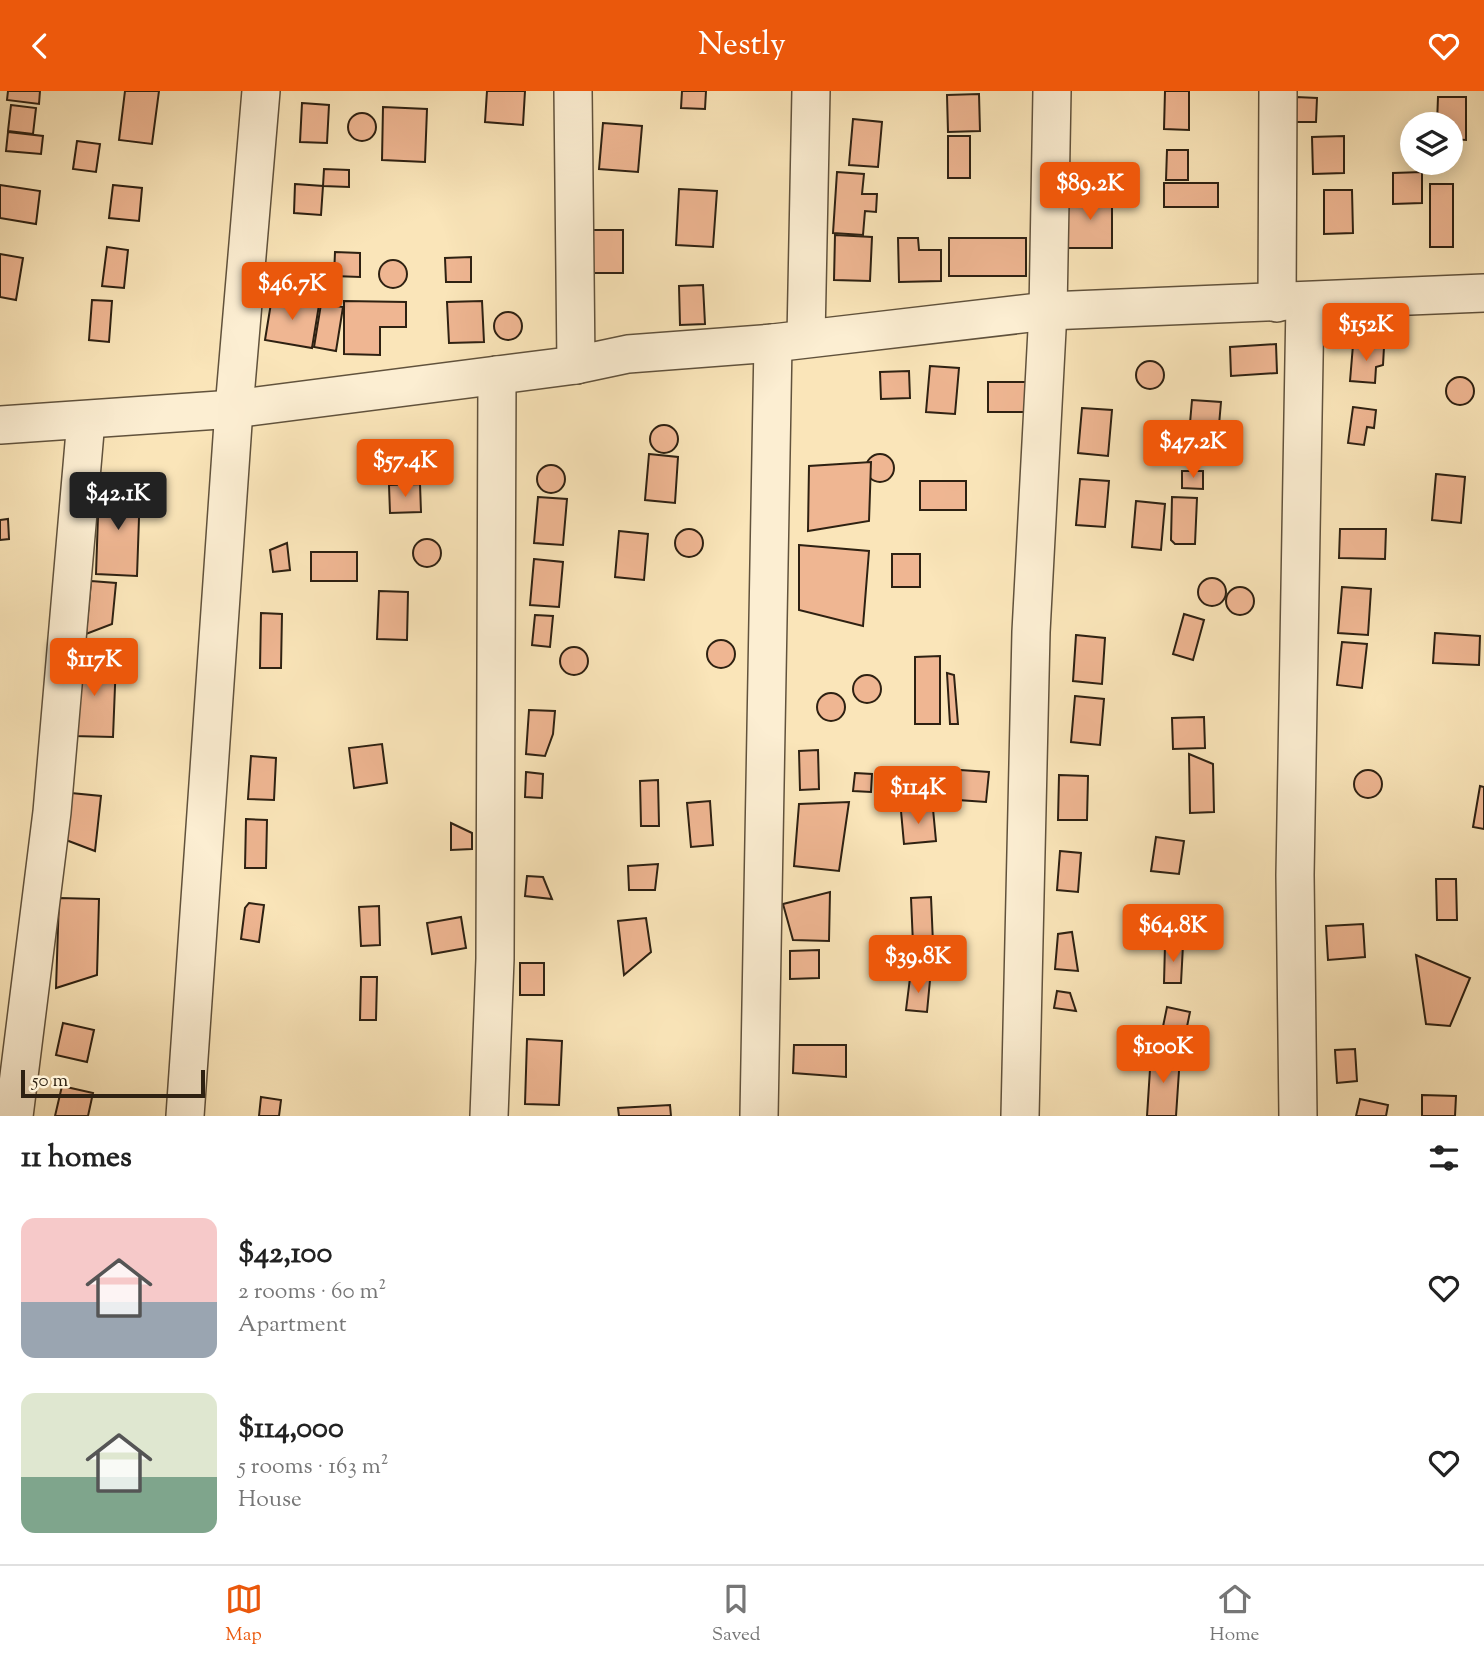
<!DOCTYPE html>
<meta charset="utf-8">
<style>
body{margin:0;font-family:"Sorts Mill Goudy",serif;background:#f6f6f6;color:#222;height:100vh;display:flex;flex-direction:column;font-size:26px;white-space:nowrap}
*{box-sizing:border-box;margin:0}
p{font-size:23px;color:#767676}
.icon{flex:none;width:38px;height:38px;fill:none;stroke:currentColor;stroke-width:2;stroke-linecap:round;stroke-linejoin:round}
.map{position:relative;height:1025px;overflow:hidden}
.panel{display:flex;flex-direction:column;background:#fff;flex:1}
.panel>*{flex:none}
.fabs{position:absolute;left:1400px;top:21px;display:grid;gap:14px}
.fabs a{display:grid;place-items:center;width:63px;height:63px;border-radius:50%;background:#fff;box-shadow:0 4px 18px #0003;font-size:35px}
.scale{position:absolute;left:21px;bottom:18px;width:184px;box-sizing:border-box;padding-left:7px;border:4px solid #2e2112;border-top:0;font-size:19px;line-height:24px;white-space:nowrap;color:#2e2112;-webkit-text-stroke:5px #fceed2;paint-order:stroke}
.price{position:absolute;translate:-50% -60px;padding:0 16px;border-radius:7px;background:#ea580c;color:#fff;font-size:23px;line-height:46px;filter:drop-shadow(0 2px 4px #0008)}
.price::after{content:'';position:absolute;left:50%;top:42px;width:21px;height:16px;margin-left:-10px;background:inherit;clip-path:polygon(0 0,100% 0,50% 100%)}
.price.active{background:#222;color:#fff}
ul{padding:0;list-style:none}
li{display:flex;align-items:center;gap:21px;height:175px;padding:0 21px}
li span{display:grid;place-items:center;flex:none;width:196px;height:140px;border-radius:14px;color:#555}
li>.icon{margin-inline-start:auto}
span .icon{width:84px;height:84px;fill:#fffc;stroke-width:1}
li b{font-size:30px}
h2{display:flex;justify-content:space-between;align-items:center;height:84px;padding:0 21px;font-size:30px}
header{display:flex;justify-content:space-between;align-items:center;height:91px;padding:0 21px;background:#ea580c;color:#fff;font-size:32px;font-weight:600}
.tab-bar{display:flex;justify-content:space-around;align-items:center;height:98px;border-top:2px solid #e0e0e0;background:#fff;font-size:19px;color:#767676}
.tab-bar a{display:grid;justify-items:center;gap:4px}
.tab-bar .active{color:#ea580c}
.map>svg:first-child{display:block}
.building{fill:#efb692;stroke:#2e2112;stroke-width:2}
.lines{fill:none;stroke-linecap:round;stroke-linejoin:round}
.minor-casing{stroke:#61523c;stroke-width:40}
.minor{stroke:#fceed2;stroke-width:37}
</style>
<header><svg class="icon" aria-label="back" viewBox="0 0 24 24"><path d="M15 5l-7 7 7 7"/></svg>Nestly<svg class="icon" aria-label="heart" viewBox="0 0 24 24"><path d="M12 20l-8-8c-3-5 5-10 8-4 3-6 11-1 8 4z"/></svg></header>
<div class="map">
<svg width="1484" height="1025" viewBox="0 0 1484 1025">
<rect width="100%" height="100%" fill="#fae5b9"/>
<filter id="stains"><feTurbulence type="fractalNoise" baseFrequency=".00286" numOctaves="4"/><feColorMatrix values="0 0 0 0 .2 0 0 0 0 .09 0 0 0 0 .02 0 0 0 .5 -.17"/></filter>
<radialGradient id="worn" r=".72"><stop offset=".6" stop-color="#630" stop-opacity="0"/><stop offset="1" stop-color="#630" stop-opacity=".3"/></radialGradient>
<g class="building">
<polygon points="8,0 40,0 39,13 7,9"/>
<polygon points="125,0 159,0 152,53 119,49"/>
<polygon points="487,0 525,0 523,34 485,31"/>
<polygon points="682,0 706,0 705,18 681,17"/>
<polygon points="1165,0 1189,0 1189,39 1164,38"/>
<polygon points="979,3 980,40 948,41 947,4"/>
<polygon points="1296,6 1317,7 1316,31 1296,31"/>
<polygon points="1438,6 1466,6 1466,49 1451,48 1451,33 1437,33"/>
<polygon points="302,12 329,14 327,52 300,51"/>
<polygon points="11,14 36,17 33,43 8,40"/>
<polygon points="383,16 427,18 425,71 382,69"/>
<circle cx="362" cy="36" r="14"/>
<polygon points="853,28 882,31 878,76 849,74"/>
<polygon points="603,32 642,35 638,81 599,78"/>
<polygon points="8,41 43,45 41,63 6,60"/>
<rect x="948" y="45" width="22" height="42"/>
<polygon points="1344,45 1344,82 1313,83 1312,46"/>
<polygon points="77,50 100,53 96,81 73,78"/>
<polygon points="1167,59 1188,59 1188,89 1166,89"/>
<polygon points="324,78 349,79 349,96 323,95"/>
<polygon points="837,81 864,83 862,103 877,103 876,121 865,120 863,144 833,142"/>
<polygon points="1422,81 1422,112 1393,113 1393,82"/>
<rect x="1164" y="92" width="54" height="24"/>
<polygon points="295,93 323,95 321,124 294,122"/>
<rect x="1430" y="93" width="23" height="63"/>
<polygon points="0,94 40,100 36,133 0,127"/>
<polygon points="113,94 142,97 139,130 109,127"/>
<polygon points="679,98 717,100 713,156 676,154"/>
<polygon points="1324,99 1352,99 1353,142 1324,143"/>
<polygon points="1112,105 1112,157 1068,157 1068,106"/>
<rect x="593" y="139" width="30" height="43"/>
<polygon points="835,144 872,146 870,190 834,189"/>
<polygon points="898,147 918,147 919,159 941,159 941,190 899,191"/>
<rect x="949" y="147" width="77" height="38"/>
<polygon points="107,156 128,159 124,197 102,195"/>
<polygon points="335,161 360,162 360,186 334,185"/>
<polygon points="0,163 23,167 16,209 0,206"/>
<polygon points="471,166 471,191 446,191 445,167"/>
<circle cx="393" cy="183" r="14"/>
<polygon points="703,194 705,233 680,234 679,195"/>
<polygon points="272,206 319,214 312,257 265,249"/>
<polygon points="92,209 112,210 109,251 89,249"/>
<polygon points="344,210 406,211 406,236 380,236 380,264 344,263"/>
<polygon points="482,210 484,251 449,252 447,211"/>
<polygon points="321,213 343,216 336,260 314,256"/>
<circle cx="508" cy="235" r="14"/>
<polygon points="1276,253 1277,282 1231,285 1230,256"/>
<polygon points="1353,254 1384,256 1383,274 1376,276 1375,292 1350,290"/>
<circle cx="1150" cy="284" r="14"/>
<polygon points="930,275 959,277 955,323 926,321"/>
<polygon points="909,280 910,307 881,308 880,281"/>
<circle cx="1460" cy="300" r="14"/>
<polygon points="988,291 1034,291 1035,321 988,321"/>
<polygon points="1192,309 1221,311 1217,357 1188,355"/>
<polygon points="1353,316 1376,319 1374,337 1367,336 1364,354 1348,352"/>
<polygon points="1082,317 1112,319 1108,365 1078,362"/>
<circle cx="664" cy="348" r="14"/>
<circle cx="880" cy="377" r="14"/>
<polygon points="649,363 678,366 675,412 645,409"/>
<polygon points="871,371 869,430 808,440 809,375"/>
<circle cx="551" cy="388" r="14"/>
<polygon points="1182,380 1203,380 1203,398 1182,397"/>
<polygon points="1436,383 1465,386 1461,432 1432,429"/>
<polygon points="1080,388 1109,390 1105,436 1076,434"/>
<rect x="920" y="390" width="46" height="29"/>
<polygon points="420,393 421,421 390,422 389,394"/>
<polygon points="99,396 140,398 137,485 96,483"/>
<polygon points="538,406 567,408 563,454 534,452"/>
<polygon points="1172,406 1197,407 1195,453 1175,453 1171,449"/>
<polygon points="1136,410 1165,413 1161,459 1132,456"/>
<polygon points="8,428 9,448 0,449 0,429"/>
<circle cx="689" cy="452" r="14"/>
<polygon points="1340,438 1386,438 1385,468 1339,467"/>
<polygon points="619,440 648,443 644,489 615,486"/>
<circle cx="427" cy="462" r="14"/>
<polygon points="287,452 290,479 273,481 270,459"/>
<polygon points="799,454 869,460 863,535 799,519"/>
<rect x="311" y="461" width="46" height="29"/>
<rect x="892" y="463" width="28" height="33"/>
<polygon points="534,468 563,471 559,516 530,514"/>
<circle cx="1212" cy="501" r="14"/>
<polygon points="91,490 116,492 112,533 86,543"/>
<circle cx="1240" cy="510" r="14"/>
<polygon points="1342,496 1371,498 1368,544 1338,542"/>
<polygon points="379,500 408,501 407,549 377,548"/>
<polygon points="261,522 282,523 281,577 260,577"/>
<polygon points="1184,523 1204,529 1193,569 1173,563"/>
<polygon points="535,524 553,525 550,556 532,554"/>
<polygon points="1435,542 1480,545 1479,574 1433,572"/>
<polygon points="1076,544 1105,547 1102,593 1073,590"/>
<circle cx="721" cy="563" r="14"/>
<polygon points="1342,551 1367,553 1362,597 1337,594"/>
<circle cx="574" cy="570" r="14"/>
<polygon points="940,565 940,633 915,633 915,566"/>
<polygon points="76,568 116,570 113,646 73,645"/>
<polygon points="947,582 954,584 958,633 950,633"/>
<circle cx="867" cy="598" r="14"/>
<circle cx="831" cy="616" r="14"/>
<polygon points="1075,605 1104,608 1100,654 1071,651"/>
<polygon points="529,619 555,620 553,643 545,665 526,663"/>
<polygon points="1204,626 1205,657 1173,658 1172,627"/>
<polygon points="382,653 387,692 354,697 349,657"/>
<polygon points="818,659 819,698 800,699 799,660"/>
<polygon points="1189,663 1213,673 1214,721 1190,722"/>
<polygon points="251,665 276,667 274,709 248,708"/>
<circle cx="1368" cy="693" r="14"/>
<polygon points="960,679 989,681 986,711 958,709"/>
<polygon points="526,681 543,683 542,707 525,706"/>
<polygon points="855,682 872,683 871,701 853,700"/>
<polygon points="1059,684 1088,685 1087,729 1058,729"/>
<polygon points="658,689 659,735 641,735 640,690"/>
<polygon points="1480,695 1484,696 1484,738 1473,736"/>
<polygon points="71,702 101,705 95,760 66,749"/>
<polygon points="710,710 713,754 691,756 687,712"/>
<polygon points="849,711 839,780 794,775 799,713"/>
<polygon points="933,718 936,750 904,753 901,720"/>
<polygon points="246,728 267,729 266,777 245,777"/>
<polygon points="451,732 472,742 472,758 451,759"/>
<polygon points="1156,746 1184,750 1179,783 1151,780"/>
<polygon points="1060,760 1081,762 1078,801 1057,799"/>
<polygon points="658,773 655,799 629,799 628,775"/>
<polygon points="527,785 543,786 552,808 525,805"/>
<polygon points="1436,788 1456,788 1457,829 1437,829"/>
<polygon points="830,801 829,850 793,849 783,813"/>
<polygon points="931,806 933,852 913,853 911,807"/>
<polygon points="59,807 99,808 97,884 56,897"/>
<polygon points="249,812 264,814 259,851 241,848 245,817"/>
<polygon points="379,815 380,854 361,855 359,816"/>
<polygon points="461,826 466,857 432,863 427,832"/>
<polygon points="646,827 651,861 624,884 618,830"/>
<polygon points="1363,833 1365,866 1328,869 1326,835"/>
<polygon points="1072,841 1078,880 1055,878 1058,843"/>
<polygon points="1165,854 1183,854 1181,892 1164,892"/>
<polygon points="819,859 819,887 790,888 790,860"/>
<polygon points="1416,864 1470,887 1450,935 1426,933"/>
<rect x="520" y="872" width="24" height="32"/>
<polygon points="361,886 377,886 376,929 360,929"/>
<polygon points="910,887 930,889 927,921 906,919"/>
<polygon points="1057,900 1070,902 1076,920 1054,917"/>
<polygon points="1167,916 1190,921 1182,960 1159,955"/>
<polygon points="63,932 94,939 87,971 56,964"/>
<polygon points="527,948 562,950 559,1014 525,1013"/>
<polygon points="794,954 846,954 846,986 793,982"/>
<polygon points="1355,958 1357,990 1337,992 1335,959"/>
<polygon points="1151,963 1180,965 1176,1025 1147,1025"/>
<polygon points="62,995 93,1002 88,1025 55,1025"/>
<polygon points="1422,1004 1456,1005 1455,1025 1422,1025"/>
<polygon points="261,1006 281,1009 279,1025 259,1025"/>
<polygon points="1360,1008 1388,1014 1386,1025 1356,1025"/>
<polygon points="670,1014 671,1025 619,1025 618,1017"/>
</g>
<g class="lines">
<g class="minor-casing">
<g id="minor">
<polyline points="573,0 576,274"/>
<polyline points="1277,212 1278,0"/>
<polyline points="806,247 811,0"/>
<polyline points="0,334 234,318 576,274 628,263 773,252 1048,220 1484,202"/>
<polyline points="14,1025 52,721 86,329"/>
<polyline points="185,1025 234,318 261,0"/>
<polyline points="489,1025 495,868 497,284"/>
<polyline points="759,1025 773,252"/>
<polyline points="1020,1025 1031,541 1048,220 1052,0"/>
<polyline points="1298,1025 1295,784 1305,211"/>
</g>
</g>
<use href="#minor" class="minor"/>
</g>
<rect width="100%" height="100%" filter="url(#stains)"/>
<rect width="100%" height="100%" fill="url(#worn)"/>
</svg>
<div class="fabs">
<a><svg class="icon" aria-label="layers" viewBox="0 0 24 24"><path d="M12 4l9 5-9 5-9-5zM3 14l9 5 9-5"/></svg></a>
</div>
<div class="scale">50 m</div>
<b class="price" style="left:1090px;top:131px">$89.2K</b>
<b class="price" style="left:292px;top:231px">$46.7K</b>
<b class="price" style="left:1366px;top:272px">$152K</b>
<b class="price" style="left:1193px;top:389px">$47.2K</b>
<b class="price" style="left:405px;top:408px">$57.4K</b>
<b class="price active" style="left:118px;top:441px">$42.1K</b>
<b class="price" style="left:94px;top:607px">$117K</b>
<b class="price" style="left:918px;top:735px">$114K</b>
<b class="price" style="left:1173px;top:873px">$64.8K</b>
<b class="price" style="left:918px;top:904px">$39.8K</b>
<b class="price" style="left:1163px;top:994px">$100K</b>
</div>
<section class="panel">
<h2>11 homes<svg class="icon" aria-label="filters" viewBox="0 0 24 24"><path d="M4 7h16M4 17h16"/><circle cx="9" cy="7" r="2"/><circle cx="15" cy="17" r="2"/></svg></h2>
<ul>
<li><span style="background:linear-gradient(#f6c9c9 60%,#9aa5b1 0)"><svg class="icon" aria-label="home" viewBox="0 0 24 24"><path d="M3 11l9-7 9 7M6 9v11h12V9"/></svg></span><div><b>$42,100</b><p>2 rooms · 60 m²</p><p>Apartment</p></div><svg class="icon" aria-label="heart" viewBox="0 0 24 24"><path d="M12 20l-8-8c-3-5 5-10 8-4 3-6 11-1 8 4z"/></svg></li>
<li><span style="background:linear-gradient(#dfe7d0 60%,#7fa58c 0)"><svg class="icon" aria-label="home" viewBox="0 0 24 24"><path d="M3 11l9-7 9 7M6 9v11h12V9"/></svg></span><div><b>$114,000</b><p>5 rooms · 163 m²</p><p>House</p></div><svg class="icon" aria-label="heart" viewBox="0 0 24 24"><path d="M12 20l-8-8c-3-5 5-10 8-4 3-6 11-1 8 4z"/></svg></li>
</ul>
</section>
<nav class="tab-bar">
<a class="active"><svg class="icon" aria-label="map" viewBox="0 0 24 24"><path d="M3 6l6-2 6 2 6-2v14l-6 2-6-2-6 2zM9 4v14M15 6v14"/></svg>Map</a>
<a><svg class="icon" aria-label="saved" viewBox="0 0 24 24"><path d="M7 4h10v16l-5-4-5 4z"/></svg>Saved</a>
<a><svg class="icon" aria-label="home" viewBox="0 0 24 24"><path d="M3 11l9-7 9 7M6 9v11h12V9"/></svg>Home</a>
</nav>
